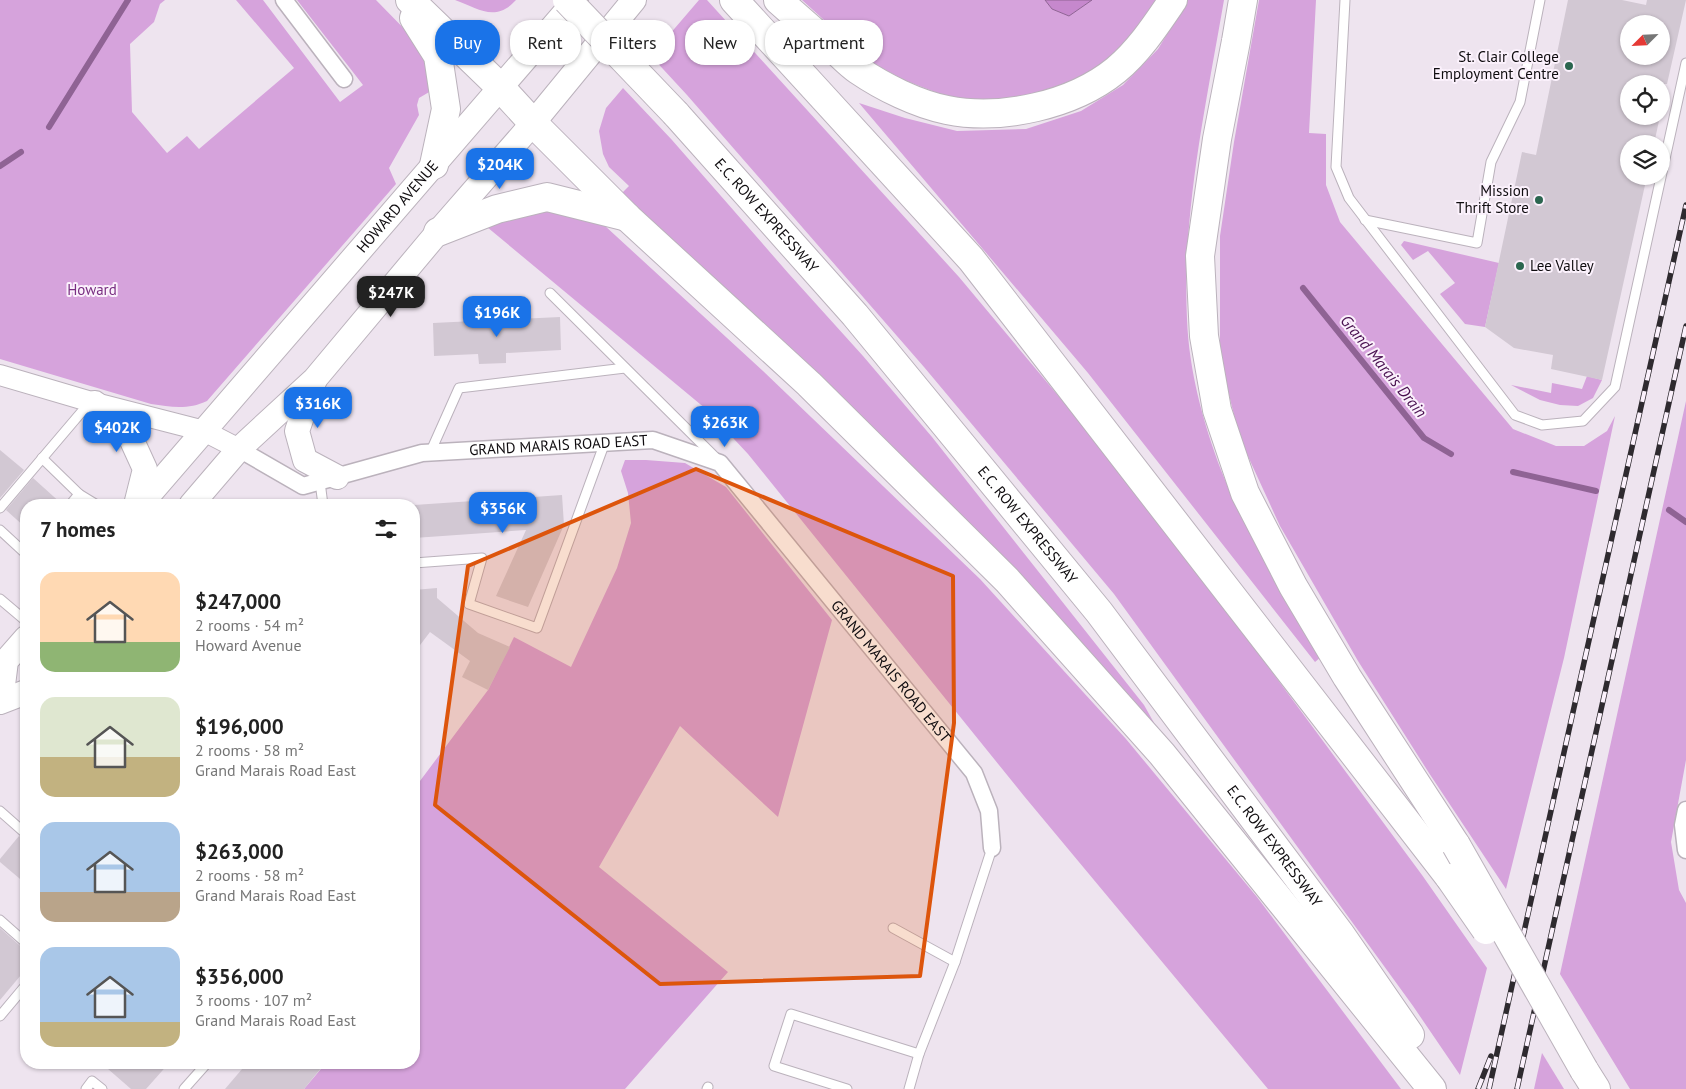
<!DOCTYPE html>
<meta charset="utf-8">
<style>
body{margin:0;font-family:"PT Sans",sans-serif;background:#f2f2f2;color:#222;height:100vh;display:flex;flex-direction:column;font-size:19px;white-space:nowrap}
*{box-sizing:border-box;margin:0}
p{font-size:16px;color:#767676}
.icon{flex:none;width:28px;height:28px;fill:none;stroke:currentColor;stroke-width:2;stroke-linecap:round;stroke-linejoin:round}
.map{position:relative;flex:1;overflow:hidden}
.side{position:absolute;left:20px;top:499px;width:400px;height:570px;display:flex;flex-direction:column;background:#fff;border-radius:20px;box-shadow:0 1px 4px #0004}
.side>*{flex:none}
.guide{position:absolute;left:435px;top:20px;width:475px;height:45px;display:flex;gap:10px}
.needle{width:32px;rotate:246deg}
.buttons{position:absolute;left:1620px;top:15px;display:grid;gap:10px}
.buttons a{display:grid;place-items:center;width:50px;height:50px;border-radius:50%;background:#fff;box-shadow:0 1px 4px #0004;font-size:25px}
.price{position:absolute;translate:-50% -42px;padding:0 11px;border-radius:10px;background:#1a73e8;color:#fff;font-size:16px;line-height:32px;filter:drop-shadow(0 1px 2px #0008)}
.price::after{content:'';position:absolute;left:50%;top:30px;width:15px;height:11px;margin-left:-8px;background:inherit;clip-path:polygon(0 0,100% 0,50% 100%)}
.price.active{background:#222;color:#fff}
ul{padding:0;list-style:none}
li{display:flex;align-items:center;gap:15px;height:125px;padding:0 20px}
li span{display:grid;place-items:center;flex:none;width:140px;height:100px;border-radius:15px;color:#555}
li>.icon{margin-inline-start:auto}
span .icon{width:60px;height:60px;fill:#fffc;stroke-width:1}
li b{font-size:21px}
h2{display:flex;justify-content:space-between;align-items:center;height:60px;padding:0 20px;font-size:21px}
.pill{padding:0 18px;border-radius:20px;background:#fff;box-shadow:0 1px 4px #0004;font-size:18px;line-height:45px}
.pill.active{background:#1a73e8;color:#fff}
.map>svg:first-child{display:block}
.green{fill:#d6a3dc}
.water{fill:#c688cd;stroke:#8f6394}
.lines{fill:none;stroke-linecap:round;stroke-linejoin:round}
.stream{stroke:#8f6394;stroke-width:6}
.building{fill:#d2c8d3;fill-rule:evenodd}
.service-casing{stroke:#bbb2bc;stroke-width:11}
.minor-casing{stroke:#bbb2bc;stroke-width:19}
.tertiary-casing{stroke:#bbb2bc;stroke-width:22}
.secondary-casing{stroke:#bbb2bc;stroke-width:26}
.motorway-casing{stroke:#bbb2bc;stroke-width:30}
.service{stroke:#fff;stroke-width:9}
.minor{stroke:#fff;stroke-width:16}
.tertiary{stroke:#fff;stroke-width:20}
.secondary{stroke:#fff;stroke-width:24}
.motorway{stroke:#fff;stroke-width:28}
.rail-casing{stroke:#2e2a2f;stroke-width:5.5}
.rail{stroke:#fbf1fc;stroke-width:4;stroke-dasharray:11;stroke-linecap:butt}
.motorway-bridge-casing{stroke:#bbb2bc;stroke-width:30;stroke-linecap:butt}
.motorway-bridge{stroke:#fff;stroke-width:28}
.marked{fill:#dd550c;fill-opacity:0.2;stroke:#dd550c;stroke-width:4;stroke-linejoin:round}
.poi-dot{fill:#2b664f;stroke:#fbf1fc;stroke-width:2}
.labels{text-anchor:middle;stroke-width:4;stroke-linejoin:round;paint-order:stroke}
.poi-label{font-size:15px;fill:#0f0c0f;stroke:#fbf1fc;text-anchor:end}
.street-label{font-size:15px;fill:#0f0c0f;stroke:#fbf1fc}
.park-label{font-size:15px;fill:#792f82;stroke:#fbf1fc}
.water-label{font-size:16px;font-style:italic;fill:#491150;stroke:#fbf1fc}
</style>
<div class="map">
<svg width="1686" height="1089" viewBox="0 0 1686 1089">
<rect width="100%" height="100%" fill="#eee4ef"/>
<g class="green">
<path d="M0,0H165L160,4L154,22L130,44L132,112L167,153L187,136L199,149L294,68L236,0H263L340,102L363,85L297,0H376L419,44L436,88L419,98L417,105L419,115L389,168L396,184L207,401C188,410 171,407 151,404L0,359Z"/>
<path d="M455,0H516C495,23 478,8 455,0Z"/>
<polygon points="699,0 707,0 959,277 1142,496 1422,875 1487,968 1460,1075 1413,1006 1114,594 924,367 687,95 651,56"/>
<polygon points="802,0 1045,0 1052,9 1069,16 1092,0 1156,0 1130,38 1101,65 1060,88 1013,101 953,99 904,80 869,61"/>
<path d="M1188,0H1224C1206,105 1182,212 1187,319C1189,371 1203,422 1221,470C1226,484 1234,498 1240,511C1264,562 1293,609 1321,657L1315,662L1088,373L859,103L905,118L957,131L1026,129L1081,111L1123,85L1158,49Z"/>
<polygon points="1259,0 1316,0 1309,133 1326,134 1326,185 1340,222 1513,429 1556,446 1584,446 1607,431 1615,416 1564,658 1506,889 1429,773 1358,661 1280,526 1240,439 1220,359 1220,236 1234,142"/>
<polygon points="623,88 672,140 789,274 863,356 932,437 1144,705 1162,737 621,194 629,186 609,167 603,154 599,131 606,108"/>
<polygon points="560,210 604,225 763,371 980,579 1126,739 1257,897 1401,1089 1268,1089 1024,796 748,454 706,409 487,227 526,212"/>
<polygon points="1404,241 1499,263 1485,327 1465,324 1440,294 1455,283 1428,251 1413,260 1401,245"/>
<polygon points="1587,376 1602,380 1593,398 1578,406 1560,405 1540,400 1511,385 1551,393 1552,383 1582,389"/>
<polygon points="1686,401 1686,760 1671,842 1679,890 1686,903 1686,1089 1630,1089 1560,974"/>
<polygon points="625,460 646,460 685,463 726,487 832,620 778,817 680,726 599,867 728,972 625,1089 304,1089 326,1063 414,1062 414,789 488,690 514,637 571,667 617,568 631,523 628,493 621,471"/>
<polygon points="1542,1053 1564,1089 1534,1089"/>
</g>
<polygon class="water" points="1045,0 1092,0 1069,16 1052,9"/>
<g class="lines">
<g class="stream">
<polyline points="49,127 128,0"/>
<polyline points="0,166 21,152"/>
<polyline points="1303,288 1424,438 1451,454"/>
<polyline points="1513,472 1596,491"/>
<polyline points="1669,510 1686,522"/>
</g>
</g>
<g class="building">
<path d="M1568,0H1622L1646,5L1647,0H1686L1667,84H1629V116H1660L1654,144H1629V176H1647L1602,380L1551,369L1553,355L1514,348L1485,327L1522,152L1536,155ZM1629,24H1661V56H1629Z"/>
<polygon points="560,317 561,350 506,353 506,363 479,364 478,354 434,356 433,323"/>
<polygon points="0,450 24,470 0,498"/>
<polygon points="33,478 63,505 26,505 26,528 6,510"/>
<polygon points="562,495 564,525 528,607 496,596 526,530 414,538 414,505"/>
<polygon points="437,588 437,598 478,633 510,647 488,690 462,677 470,661 430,632 414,653 414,590"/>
<polygon points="19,836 26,840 26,884 0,862 0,859"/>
<polygon points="0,928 26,951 26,969 0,1000"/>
<polygon points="100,1062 170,1062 146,1089 131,1089"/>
<polygon points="248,1062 326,1062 304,1089 225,1089"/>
</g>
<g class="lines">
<g class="service-casing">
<g id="service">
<polyline points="1345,0 1336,167 1349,198 1515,415 1542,425 1583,421 1615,387 1686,63"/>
<polyline points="1365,220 1477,243 1491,162 1520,102 1540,0"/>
<polyline points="550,293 715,457"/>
<polyline points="430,453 459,388 625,368"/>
<polyline points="42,458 79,494 97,505"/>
<polyline points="320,482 323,505"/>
<polyline points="70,505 79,494"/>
<polyline points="0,508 90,402"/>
<polyline points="0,530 26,554"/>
<polyline points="414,563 482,558 469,604 537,628 605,442"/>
<polyline points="0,599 26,621"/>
<polyline points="0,811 26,834"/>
<polyline points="0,920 26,943"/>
<polyline points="893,928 955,962"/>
<polyline points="0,1016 26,985"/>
<polyline points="86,1089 92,1081 102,1089"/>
<polyline points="184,1089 208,1062"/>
<polyline points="707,1089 708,1087"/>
<polyline points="847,1089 774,1066 791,1014 919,1054"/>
<polyline points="909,1089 919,1054 955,962 992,848"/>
</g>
</g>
<g class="minor-casing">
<g id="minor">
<polyline points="284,0 344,79"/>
<path id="s1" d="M239,449L303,486L422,453L653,440L720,463L974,773L989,811L992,848"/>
<polyline points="1686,810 1683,825 1686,850"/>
</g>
</g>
<g class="tertiary-casing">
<polyline id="tertiary" points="0,375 95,403 204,431 239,449"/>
</g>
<g class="secondary-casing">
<g id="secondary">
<polyline points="314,382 297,431 305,460 337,477"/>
<polyline points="95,403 129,434 145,469 136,505"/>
<path id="s2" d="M140,505L576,0"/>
<polyline points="191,505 239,449 315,379 438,232 533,123 634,0"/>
<polyline points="1,701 6,661 26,638"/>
<polyline points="0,702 26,692"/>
</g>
</g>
<g class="motorway-casing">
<g id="motorway">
<polyline points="410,0 500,87 533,123 627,217 809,384 1007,580 1162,754 1432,1089"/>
<polyline points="734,0 971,259 1450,878"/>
<path d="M778,0C796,16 814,32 832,47C841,55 849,64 858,70C883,87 917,104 947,110C1001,121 1073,105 1116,70C1139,51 1156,25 1173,0"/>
<polyline points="1243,0 1236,41 1217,139 1200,256 1204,336 1217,410 1245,493 1293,586 1347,677 1456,845"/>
<polyline points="414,18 438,56 446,109 434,165"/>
<path id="s3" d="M676,114L855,315L1099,612L1341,935L1410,1035"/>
<polyline points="438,232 497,209 547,197 627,217"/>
<polyline points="1584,1070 1596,1089"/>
</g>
</g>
<use href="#service" class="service"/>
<use href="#minor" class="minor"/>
<use href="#tertiary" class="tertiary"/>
<use href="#secondary" class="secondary"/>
<use href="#motorway" class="motorway"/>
<g class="rail-casing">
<g id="rail">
<polyline points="1478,1089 1491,1056"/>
<polyline points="1489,1089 1686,205"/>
<polyline points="1517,1089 1686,326"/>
</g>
</g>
<use href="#rail" class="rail"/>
<g class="motorway-bridge-casing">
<g id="motorway-bridge">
<polyline points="567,0 676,114"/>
<polyline points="1456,845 1584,1070"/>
<polyline points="1450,878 1486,930"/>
</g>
</g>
<use href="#motorway-bridge" class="motorway-bridge"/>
</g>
<path class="marked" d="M696,469L953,576L954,723L920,976L660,984L435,805L468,566Z"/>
<g class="poi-dot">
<circle cx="1569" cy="66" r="5"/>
<circle cx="1539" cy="200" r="5"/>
<circle cx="1520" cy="266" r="5"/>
</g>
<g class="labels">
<g class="poi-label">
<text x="1559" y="62">St. Clair College<tspan x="1559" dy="17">Employment Centre</tspan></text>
<text x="1529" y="196">Mission<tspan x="1529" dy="17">Thrift Store</tspan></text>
<text x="1530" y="271" text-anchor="start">Lee Valley</text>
</g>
<g class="street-label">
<text dy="5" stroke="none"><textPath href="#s2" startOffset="394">HOWARD AVENUE</textPath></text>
<text dy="5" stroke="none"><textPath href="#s3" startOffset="136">E.C. ROW EXPRESSWAY</textPath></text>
<text dy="5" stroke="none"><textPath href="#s1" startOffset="334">GRAND MARAIS ROAD EAST</textPath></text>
<text dy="5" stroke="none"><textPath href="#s3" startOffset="541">E.C. ROW EXPRESSWAY</textPath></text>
<text dy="5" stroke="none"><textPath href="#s1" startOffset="769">GRAND MARAIS ROAD EAST</textPath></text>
<text dy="5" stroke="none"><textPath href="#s3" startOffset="946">E.C. ROW EXPRESSWAY</textPath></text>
</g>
<g class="park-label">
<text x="92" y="295">Howard</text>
</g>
<g class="water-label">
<text transform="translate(1384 366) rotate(51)" y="6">Grand Marais Drain</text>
</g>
</g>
</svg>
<div class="buttons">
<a><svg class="needle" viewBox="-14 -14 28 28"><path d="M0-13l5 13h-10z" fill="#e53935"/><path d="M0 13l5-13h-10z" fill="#767676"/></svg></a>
<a><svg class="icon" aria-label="locate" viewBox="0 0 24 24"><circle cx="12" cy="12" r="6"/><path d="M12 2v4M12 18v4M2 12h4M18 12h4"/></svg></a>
<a><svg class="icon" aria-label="layers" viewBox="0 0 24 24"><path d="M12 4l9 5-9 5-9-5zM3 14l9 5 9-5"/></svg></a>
</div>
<b class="price" style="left:500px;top:190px">$204K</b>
<b class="price active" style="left:391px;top:318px">$247K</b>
<b class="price" style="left:497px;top:338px">$196K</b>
<b class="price" style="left:318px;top:429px">$316K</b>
<b class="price" style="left:725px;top:448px">$263K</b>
<b class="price" style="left:117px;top:453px">$402K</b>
<b class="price" style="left:503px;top:534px">$356K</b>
<div class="guide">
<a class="pill active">Buy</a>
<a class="pill">Rent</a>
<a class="pill">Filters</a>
<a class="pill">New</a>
<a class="pill">Apartment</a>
</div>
<section class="side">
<h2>7 homes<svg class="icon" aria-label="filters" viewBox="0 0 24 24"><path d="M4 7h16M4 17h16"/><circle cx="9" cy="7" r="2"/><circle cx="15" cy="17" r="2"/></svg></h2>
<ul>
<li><span style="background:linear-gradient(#ffd9b3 70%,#8fb573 0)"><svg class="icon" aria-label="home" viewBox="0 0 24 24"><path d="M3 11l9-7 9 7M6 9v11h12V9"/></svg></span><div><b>$247,000</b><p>2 rooms · 54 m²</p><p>Howard Avenue</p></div></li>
<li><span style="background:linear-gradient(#dfe7d0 60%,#c2b280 0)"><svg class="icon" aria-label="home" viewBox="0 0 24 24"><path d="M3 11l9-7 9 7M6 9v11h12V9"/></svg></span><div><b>$196,000</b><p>2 rooms · 58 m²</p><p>Grand Marais Road East</p></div></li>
<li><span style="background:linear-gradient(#a9c7e8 70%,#b9a48a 0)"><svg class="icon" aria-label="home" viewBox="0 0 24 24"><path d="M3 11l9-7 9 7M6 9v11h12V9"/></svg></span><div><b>$263,000</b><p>2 rooms · 58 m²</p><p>Grand Marais Road East</p></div></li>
<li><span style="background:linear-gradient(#a9c7e8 75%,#c2b280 0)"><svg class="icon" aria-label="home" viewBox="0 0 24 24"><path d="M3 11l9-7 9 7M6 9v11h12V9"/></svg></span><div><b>$356,000</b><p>3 rooms · 107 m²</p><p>Grand Marais Road East</p></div></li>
</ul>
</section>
</div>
